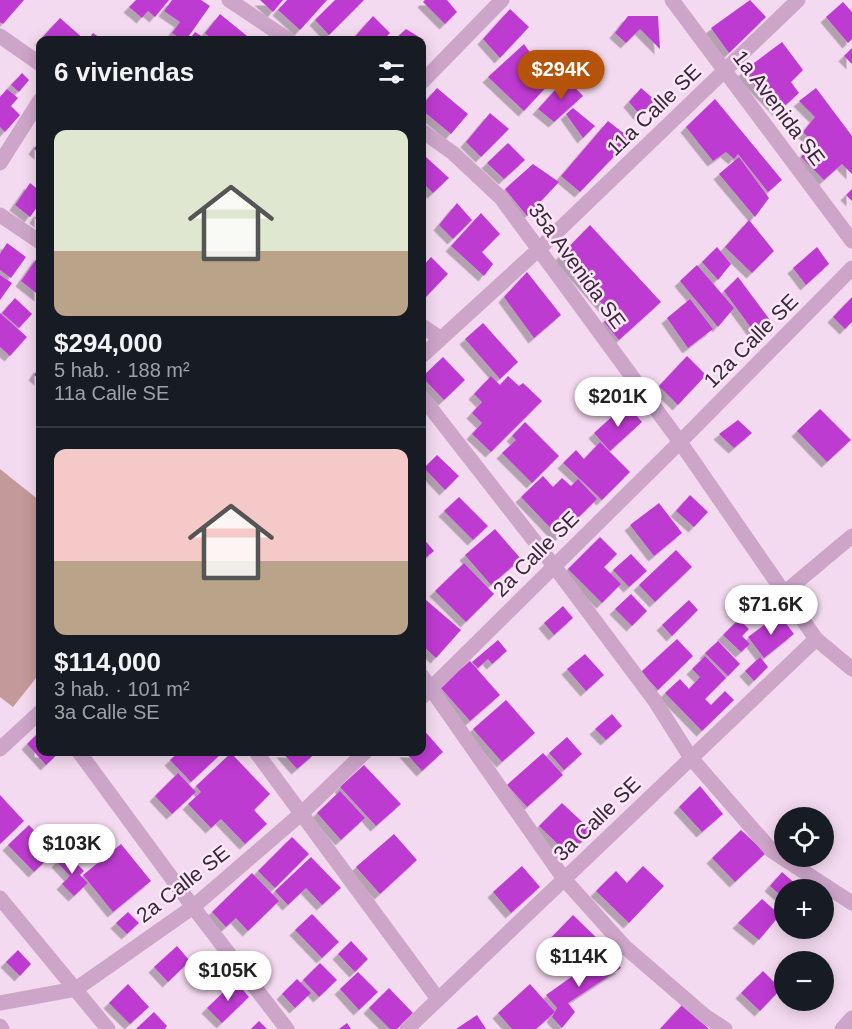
<!DOCTYPE html>
<html lang="es">
<meta charset="utf-8">
<style>
body{margin:0;font-family:Arial,sans-serif;background:#20242c;color:#f1f3f6;height:100vh;display:flex;flex-direction:column;font-size:22px;white-space:nowrap}
*{box-sizing:border-box;margin:0}
p{font-size:20px;color:#9ea1a6}
.icon{flex:none;width:33px;height:33px;fill:none;stroke:currentColor;stroke-width:2;stroke-linecap:round;stroke-linejoin:round}
.map{position:relative;flex:1;overflow:hidden}
.drawer{position:absolute;left:36px;top:36px;width:390px;height:720px;display:flex;flex-direction:column;background:#171b24;border-radius:12px;box-shadow:0 3px 15px #0003}
.drawer>*{flex:none}
.fabs{position:absolute;left:774px;top:807px;display:grid;gap:12px}
.fabs a{display:grid;place-items:center;width:60px;height:60px;border-radius:50%;background:#171b24;box-shadow:0 3px 15px #0003;font-size:30px}
.price{position:absolute;translate:-50% -51px;padding:0 14px;border-radius:21px;background:#fff;color:#222;font-size:20px;line-height:39px;filter:drop-shadow(0 2px 3px #0008)}
.price::after{content:'';position:absolute;left:50%;top:36px;width:18px;height:14px;margin-left:-9px;background:inherit;clip-path:polygon(0 0,100% 0,50% 100%)}
.price.active{background:#b45309;color:#fff}
ul{padding:0;list-style:none}
li{display:grid;align-content:center;gap:12px;height:318px;padding:0 18px}
li+li{border-top:2px solid #363941}
li span{display:grid;place-items:center;height:186px;border-radius:12px;color:#555}
li>.icon{margin-inline-start:auto}
span .icon{width:108px;height:108px;fill:#fffc;stroke-width:1}
li b{font-size:26px}
h2{display:flex;justify-content:space-between;align-items:center;height:72px;padding:0 18px;font-size:26px}
.map>svg:first-child{display:block}
.green{fill:#c4999a}
.building{fill:#be3bd1;filter:url(#shadow)}
.lines{fill:none;stroke-linecap:round;stroke-linejoin:round}
.street{stroke:#cda5c9;stroke-width:15}
.labels{text-anchor:middle;stroke-width:5;stroke-linejoin:round;paint-order:stroke}
.street-label{font-size:21px;fill:#372738;stroke:#fbe7f7}
</style>
<div class="map">
<svg width="852" height="1029" viewBox="0 0 852 1029">
<defs>
<filter id="shadow"><feDropShadow dx="-5.5" dy="5.5" stdDeviation="0" flood-color="#0004"/></filter>
</defs>
<rect width="100%" height="100%" fill="#f4daf0"/>
<polygon class="green" points="0,469 40,501 40,673 13,707 0,697"/>
<g class="building">
<polygon points="0,0 24,0 3,24 0,22"/>
<polygon points="136,0 169,0 155,17 148,11 142,18 129,7"/>
<polygon points="172,0 201,0 210,6 186,40 183,40 172,33 180,22 164,11"/>
<polygon points="260,0 283,0 273,12"/>
<polygon points="287,0 327,0 300,30 278,10"/>
<polygon points="335,0 364,0 329,35 315,20"/>
<polygon points="425,0 447,0 457,12 445,24 423,2"/>
<polygon points="750,0 766,17 729,53 711,28"/>
<polygon points="843,2 852,12 852,39 848,43 826,17"/>
<polygon points="510,9 529,27 500,58 483,39"/>
<polygon points="220,14 252,40 213,40 205,33"/>
<polygon points="373,16 390,33 383,40 352,40"/>
<polygon points="628,16 658,16 660,49 640,29 626,43 615,33"/>
<polygon points="60,18 85,40 40,40"/>
<polygon points="406,29 424,40 394,40"/>
<polygon points="195,32 208,40 189,40"/>
<polygon points="93,33 103,40 88,40"/>
<polygon points="782,42 803,70 791,82 799,93 779,111 742,72"/>
<polygon points="524,44 551,82 524,111 488,77"/>
<polygon points="852,48 852,64 844,56"/>
<polygon points="22,73 29,80 19,92 11,85"/>
<polygon points="566,78 583,96 554,122 538,109"/>
<polygon points="437,88 468,114 451,134 422,110 422,105"/>
<polygon points="641,88 655,100 640,115 629,102"/>
<polygon points="816,88 852,136 852,174 842,164 824,180 801,157 813,142 803,132 815,117 799,101"/>
<polygon points="7,89 18,98 11,106 20,115 5,132 0,127 0,97"/>
<polygon points="715,99 782,180 768,192 738,154 734,159 726,152 713,161 686,127"/>
<polygon points="573,108 595,126 583,138 566,114"/>
<polygon points="490,113 509,129 481,157 466,142"/>
<polygon points="608,121 631,139 580,192 561,176"/>
<polygon points="40,140 40,154 34,149"/>
<polygon points="508,143 525,160 504,179 487,163"/>
<polygon points="426,157 449,178 433,193 422,182 422,163"/>
<polygon points="739,157 769,198 755,217 719,174"/>
<polygon points="533,164 559,182 527,216 505,189"/>
<polygon points="30,183 40,191 40,203 30,217 15,205"/>
<polygon points="852,189 852,201 846,195"/>
<polygon points="457,203 472,220 453,239 439,225"/>
<polygon points="40,210 40,222 35,218"/>
<polygon points="481,213 500,234 482,252 493,264 484,276 451,246"/>
<polygon points="749,220 774,251 752,273 725,247"/>
<polygon points="590,225 661,302 619,340 604,322 611,314 560,256"/>
<polygon points="7,243 26,257 11,278 0,270 0,254"/>
<polygon points="717,247 731,264 718,280 702,262"/>
<polygon points="817,247 829,264 806,285 793,268"/>
<polygon points="40,254 40,296 21,281"/>
<polygon points="431,257 448,274 425,298 422,294 422,267"/>
<polygon points="697,265 734,308 718,327 680,281"/>
<polygon points="527,272 561,315 534,338 504,297"/>
<polygon points="0,275 12,283 0,300"/>
<polygon points="738,277 770,320 757,336 724,291"/>
<polygon points="852,297 852,322 845,329 833,317"/>
<polygon points="15,298 32,314 19,328 2,313"/>
<polygon points="690,299 713,329 688,348 667,318"/>
<polygon points="0,313 27,337 10,356 0,347"/>
<polygon points="483,323 518,362 500,379 465,339"/>
<polygon points="687,356 706,375 678,405 659,386"/>
<polygon points="443,357 465,380 444,400 422,377"/>
<polygon points="40,366 40,380 34,375"/>
<polygon points="491,376 500,385 508,376 519,386 523,383 542,401 491,452 472,434 482,423 472,413 482,402 474,394"/>
<polygon points="626,404 642,422 610,451 594,433"/>
<polygon points="820,409 851,440 827,462 797,431"/>
<polygon points="738,420 752,433 734,448 719,434"/>
<polygon points="525,422 559,456 532,483 502,453 516,440 512,436"/>
<polygon points="600,442 630,472 602,500 563,463 576,450 584,459"/>
<polygon points="437,455 459,476 445,490 424,468"/>
<polygon points="543,476 553,487 562,478 571,486 578,479 597,499 559,537 521,497"/>
<polygon points="690,495 708,512 694,527 676,511"/>
<polygon points="459,497 488,526 473,540 444,511"/>
<polygon points="659,503 682,533 654,556 630,525"/>
<polygon points="495,529 521,559 491,585 465,555"/>
<polygon points="422,537 434,551 422,561"/>
<polygon points="600,537 617,554 604,567 621,584 602,603 568,569"/>
<polygon points="676,550 692,567 655,602 639,585"/>
<polygon points="631,554 647,571 629,587 613,570"/>
<polygon points="464,563 494,594 466,622 435,591"/>
<polygon points="631,594 647,611 632,626 615,609"/>
<polygon points="426,600 461,630 436,658 422,645 422,605"/>
<polygon points="689,600 698,610 672,636 662,625"/>
<polygon points="563,606 573,618 554,635 544,623"/>
<polygon points="779,614 794,634 764,658 748,637"/>
<polygon points="739,619 749,629 742,636 750,644 741,652 723,635"/>
<polygon points="677,639 693,656 658,690 641,672"/>
<polygon points="498,640 507,651 492,664 488,659 478,668 472,662"/>
<polygon points="718,641 740,664 728,676 705,653"/>
<polygon points="585,654 604,675 586,691 567,669"/>
<polygon points="705,656 726,678 705,699 711,705 725,691 734,700 702,731 665,693 680,679 689,689 700,677 692,669"/>
<polygon points="760,657 768,667 754,681 745,671"/>
<polygon points="470,661 500,695 470,721 440,687"/>
<polygon points="506,700 535,733 502,762 473,729"/>
<polygon points="612,714 622,726 606,740 595,729"/>
<polygon points="422,728 443,752 422,771 405,752 422,752"/>
<polygon points="40,731 40,752 60,752 46,765 27,744"/>
<polygon points="567,737 582,754 564,770 549,753"/>
<polygon points="179,752 223,752 191,782 170,760"/>
<polygon points="282,752 317,752 297,769"/>
<polygon points="231,753 270,794 254,810 267,824 245,844 221,819 211,828 188,804 201,792 196,786"/>
<polygon points="543,753 563,775 527,807 507,785"/>
<polygon points="364,765 401,804 376,826 340,787"/>
<polygon points="178,773 196,792 172,814 155,796"/>
<polygon points="700,786 723,814 702,832 679,807"/>
<polygon points="340,791 365,818 341,840 317,813"/>
<polygon points="0,795 24,821 0,844"/>
<polygon points="562,803 592,831 569,855 539,826"/>
<polygon points="29,825 55,852 34,872 8,845"/>
<polygon points="741,830 766,853 735,882 712,858"/>
<polygon points="394,834 417,860 380,894 356,867"/>
<polygon points="292,837 309,854 275,888 258,871"/>
<polygon points="121,844 151,881 113,912 83,875"/>
<polygon points="66,853 84,871 80,875 88,883 74,896 62,884 70,876 57,862"/>
<polygon points="311,857 341,888 322,905 306,888 288,905 275,891"/>
<polygon points="522,866 540,887 511,913 493,892"/>
<polygon points="643,866 664,886 629,923 596,891 616,871 627,883"/>
<polygon points="782,872 798,886 795,890 784,890 784,898 770,886"/>
<polygon points="252,873 279,901 248,931 236,918 226,927 212,912"/>
<polygon points="762,899 780,915 759,940 738,923"/>
<polygon points="128,912 139,923 127,934 116,923"/>
<polygon points="312,914 339,942 322,958 295,930"/>
<polygon points="573,915 601,942 574,969 547,942"/>
<polygon points="351,941 368,959 355,972 338,954"/>
<polygon points="177,946 190,961 168,982 154,967"/>
<polygon points="18,950 31,964 20,976 6,962"/>
<polygon points="611,955 621,968 568,1003 575,1012 562,1028 552,1017 557,1008 546,995 588,965 592,970"/>
<polygon points="320,963 337,980 319,997 303,980"/>
<polygon points="763,971 781,989 760,1011 741,993"/>
<polygon points="358,972 378,992 359,1010 340,989"/>
<polygon points="297,979 311,993 295,1008 282,994"/>
<polygon points="235,981 249,997 222,1023 207,1008"/>
<polygon points="128,984 149,1007 130,1024 109,1003"/>
<polygon points="530,984 555,1012 536,1029 512,1029 498,1013"/>
<polygon points="389,988 413,1013 397,1029 390,1029 369,1008"/>
<polygon points="682,1005 709,1029 660,1029"/>
<polygon points="154,1012 167,1026 165,1029 136,1029"/>
<polygon points="477,1015 486,1029 456,1029"/>
<polygon points="259,1021 267,1029 251,1029"/>
<polygon points="347,1023 351,1029 339,1029"/>
</g>
<g class="lines">
<g class="street">
<polyline points="229,0 289,40"/>
<polyline points="672,0 852,241"/>
<polyline points="0,36 40,64"/>
<polyline points="422,82 502,0"/>
<polyline points="422,131 453,153 501,198 680,442 816,639 852,669"/>
<polyline points="0,163 40,100"/>
<polyline points="0,215 40,242"/>
<polyline points="422,326 440,338"/>
<polyline points="422,356 538,250 798,0"/>
<polyline points="422,397 554,566 655,701 691,758 772,851 852,903"/>
<polyline points="784,593 852,536"/>
<polyline points="422,676 564,879 625,947 705,1016 725,1029"/>
<polyline points="422,697 680,442 852,268"/>
<polyline points="0,749 40,712"/>
<polyline points="79,752 193,907 287,1029"/>
<polyline points="256,752 438,999"/>
<polyline points="0,898 108,1029"/>
<polyline points="0,1003 76,989 193,907 302,813 365,752"/>
<polyline points="0,1026 2,1029"/>
<polyline points="407,1029 816,639"/>
<polyline points="842,1029 852,1018"/>
</g>
</g>
<g class="labels">
<g class="street-label">
<text transform="translate(779 108) rotate(53)" y="7">1a Avenida SE</text>
<text transform="translate(654 110) rotate(-44)" y="7">11a Calle SE</text>
<text transform="translate(577 266) rotate(54)" y="7">35a Avenida SE</text>
<text transform="translate(751 341) rotate(-45)" y="7">12a Calle SE</text>
<text transform="translate(536 554) rotate(-45)" y="7">2a Calle SE</text>
<text transform="translate(597 819) rotate(-44)" y="7">3a Calle SE</text>
<text transform="translate(183 884) rotate(-38)" y="7">2a Calle SE</text>
</g>
</g>
</svg>
<div class="fabs">
<a><svg class="icon" aria-label="locate" viewBox="0 0 24 24"><circle cx="12" cy="12" r="6"/><path d="M12 2v4M12 18v4M2 12h4M18 12h4"/></svg></a>
<a>+</a>
<a>−</a>
</div>
<b class="price active" style="left:561px;top:101px">$294K</b>
<b class="price" style="left:618px;top:428px">$201K</b>
<b class="price" style="left:771px;top:636px">$71.6K</b>
<b class="price" style="left:72px;top:875px">$103K</b>
<b class="price" style="left:579px;top:988px">$114K</b>
<b class="price" style="left:228px;top:1002px">$105K</b>
<section class="drawer">
<h2>6 viviendas<svg class="icon" aria-label="filters" viewBox="0 0 24 24"><path d="M4 7h16M4 17h16"/><circle cx="9" cy="7" r="2"/><circle cx="15" cy="17" r="2"/></svg></h2>
<ul>
<li><span style="background:linear-gradient(#dfe7d0 65%,#b9a48a 0)"><svg class="icon" aria-label="home" viewBox="0 0 24 24"><path d="M3 11l9-7 9 7M6 9v11h12V9"/></svg></span><div><b>$294,000</b><p>5 hab. · 188 m²</p><p>11a Calle SE</p></div></li>
<li><span style="background:linear-gradient(#f6c9c9 60%,#b9a48a 0)"><svg class="icon" aria-label="home" viewBox="0 0 24 24"><path d="M3 11l9-7 9 7M6 9v11h12V9"/></svg></span><div><b>$114,000</b><p>3 hab. · 101 m²</p><p>3a Calle SE</p></div></li>
</ul>
</section>
</div>
